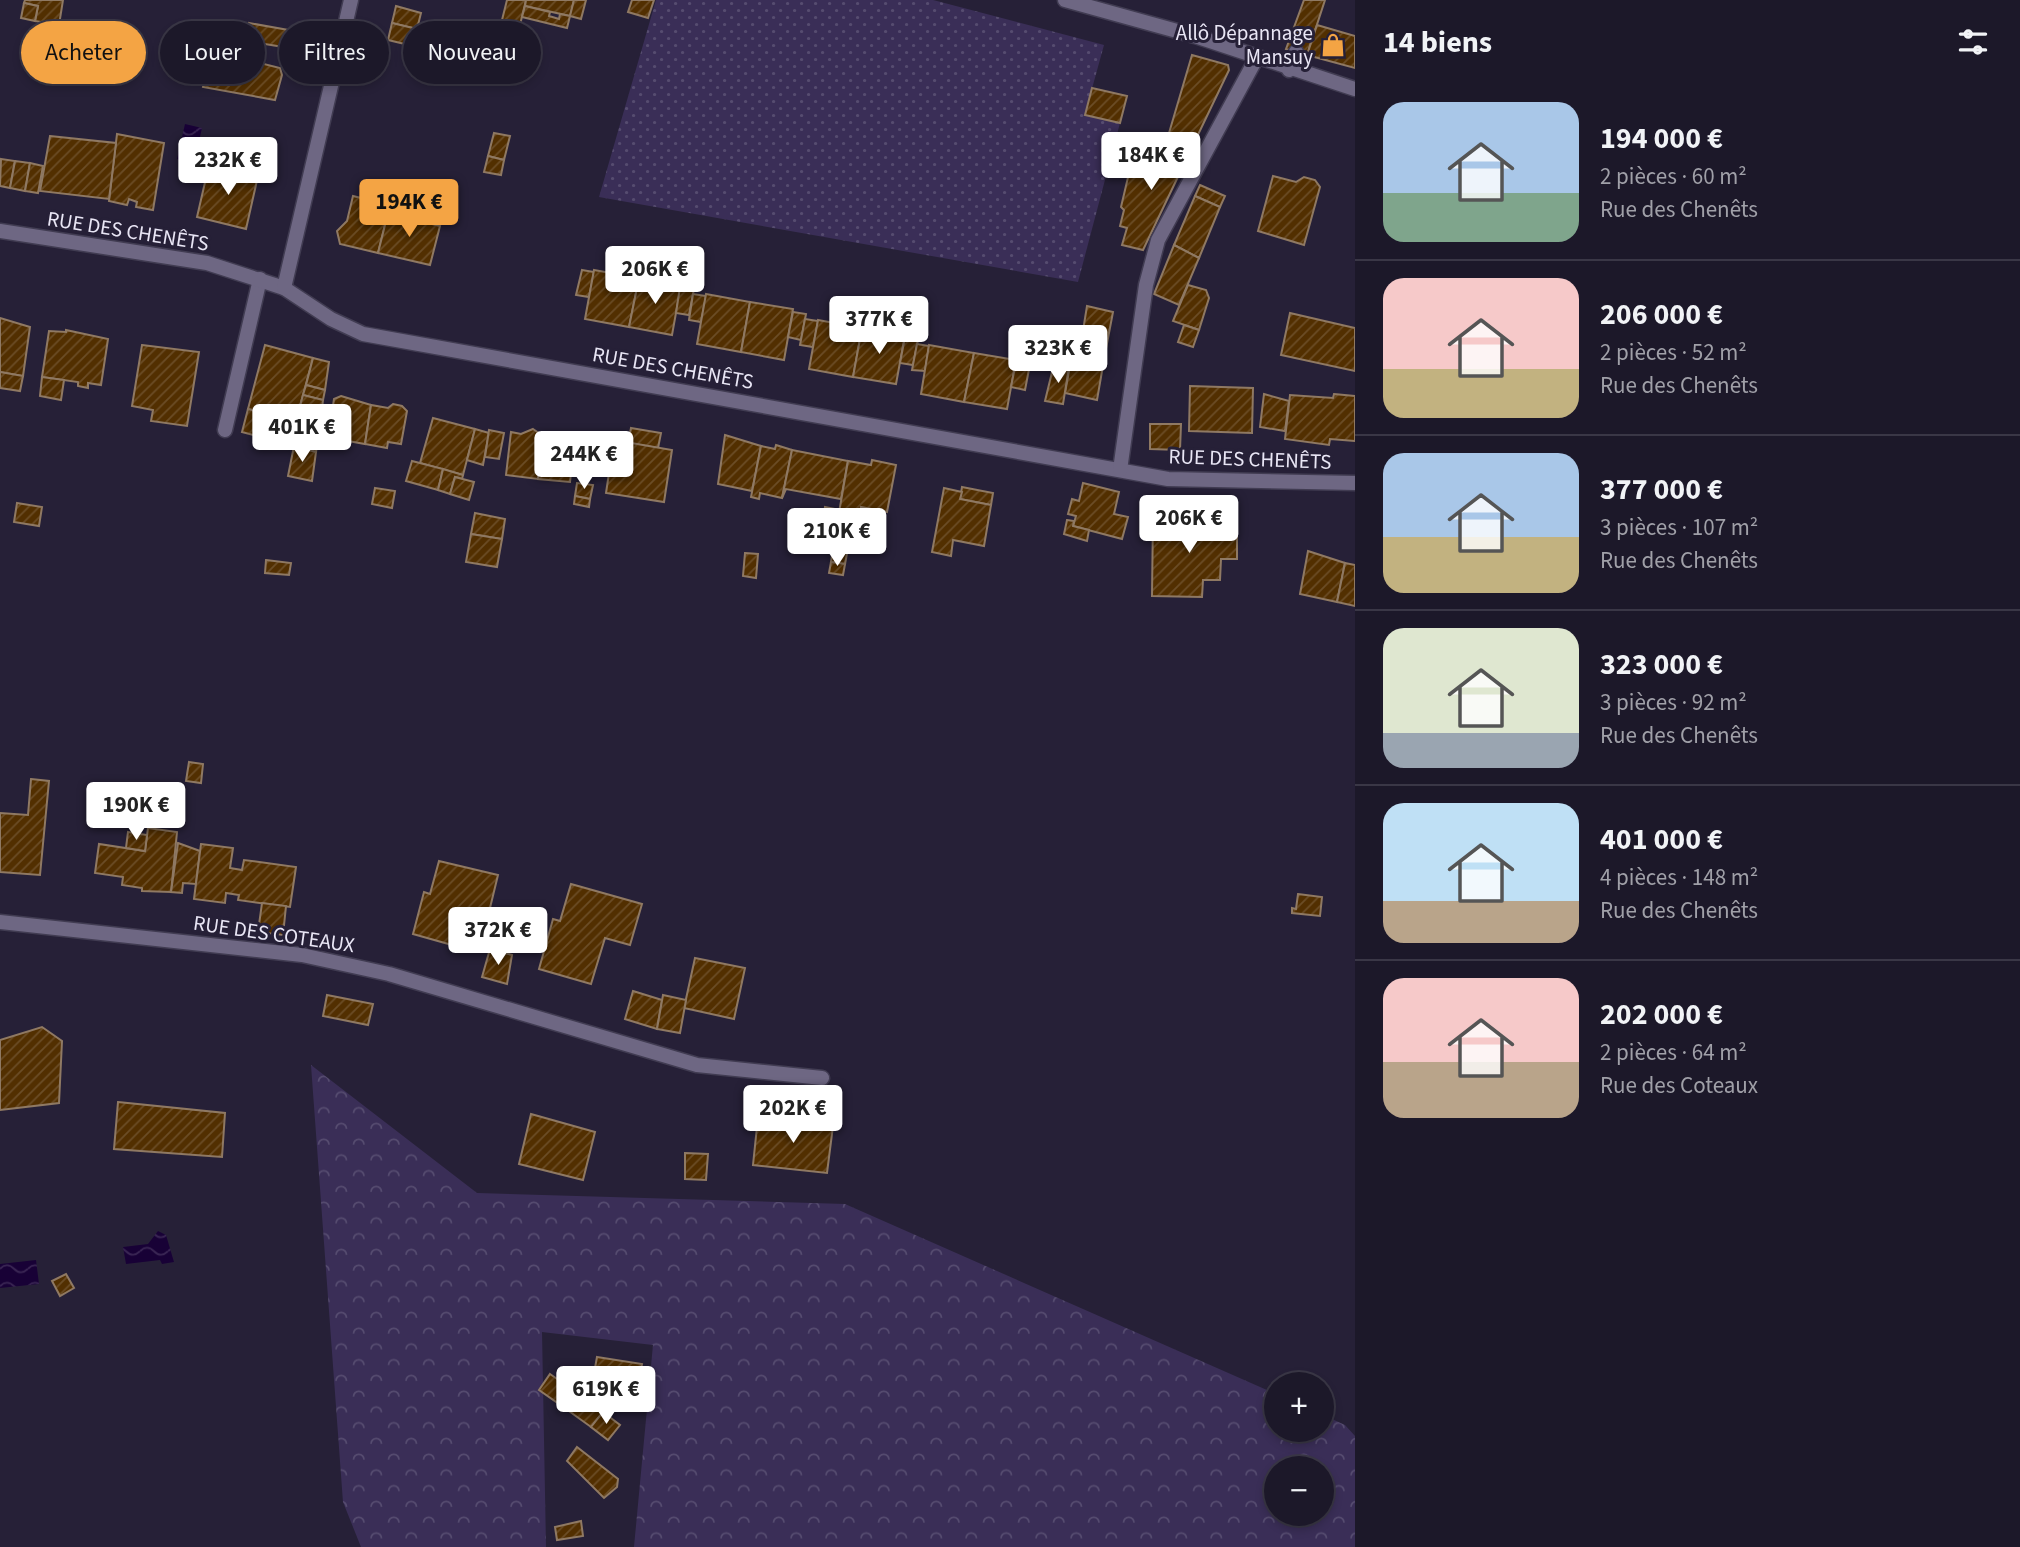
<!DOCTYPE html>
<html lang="fr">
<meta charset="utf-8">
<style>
body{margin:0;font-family:"Source Sans 3",sans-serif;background:#292535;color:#f1f3f6;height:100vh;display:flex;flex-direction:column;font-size:26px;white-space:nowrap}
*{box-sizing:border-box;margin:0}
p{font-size:23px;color:#a0a0a8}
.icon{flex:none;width:38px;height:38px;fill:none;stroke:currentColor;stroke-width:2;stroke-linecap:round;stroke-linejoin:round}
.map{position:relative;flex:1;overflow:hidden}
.side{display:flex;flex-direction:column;background:#1c1829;width:665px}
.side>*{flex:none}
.hud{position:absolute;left:21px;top:21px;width:665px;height:63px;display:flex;gap:14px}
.buttons{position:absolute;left:1264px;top:1372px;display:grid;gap:14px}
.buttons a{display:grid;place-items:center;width:70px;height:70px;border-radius:50%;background:#1c1829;box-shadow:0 4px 10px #0003,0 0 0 2px #3a3746;font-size:35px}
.price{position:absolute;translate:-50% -60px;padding:0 16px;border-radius:7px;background:#fff;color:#222;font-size:23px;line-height:46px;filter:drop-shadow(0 2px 4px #0008)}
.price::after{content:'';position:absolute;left:50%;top:42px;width:21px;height:16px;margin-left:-10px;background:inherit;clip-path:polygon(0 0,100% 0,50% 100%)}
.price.on{background:#f4a444;color:#111}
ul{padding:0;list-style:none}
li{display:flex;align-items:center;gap:21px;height:175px;padding:0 28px}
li+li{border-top:2px solid #3a3746}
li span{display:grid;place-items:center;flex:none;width:196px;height:140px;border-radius:21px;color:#555}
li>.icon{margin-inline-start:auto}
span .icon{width:84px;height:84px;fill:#fffc;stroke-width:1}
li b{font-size:30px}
h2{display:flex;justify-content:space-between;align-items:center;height:84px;padding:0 28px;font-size:30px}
.chip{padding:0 24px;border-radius:32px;background:#1c1829;box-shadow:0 4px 10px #0003,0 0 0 2px #3a3746;font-size:24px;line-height:63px}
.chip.on{background:#f4a444;color:#111}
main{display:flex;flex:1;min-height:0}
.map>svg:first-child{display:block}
.forest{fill:url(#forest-crowns);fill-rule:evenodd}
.park{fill:url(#park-dots)}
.water{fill:url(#water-waves)}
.building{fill:url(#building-hatch);stroke:#8f7963;stroke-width:2}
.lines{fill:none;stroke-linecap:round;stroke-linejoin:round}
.service-casing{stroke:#413c52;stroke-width:17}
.minor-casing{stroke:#413c52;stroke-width:17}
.tertiary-casing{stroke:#413c52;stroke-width:17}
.service{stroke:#6e6783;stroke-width:14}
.minor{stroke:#6e6783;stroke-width:14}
.tertiary{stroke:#6e6783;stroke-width:14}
.labels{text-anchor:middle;stroke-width:6;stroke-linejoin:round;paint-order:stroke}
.poi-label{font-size:21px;fill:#e9e6f5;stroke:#262037;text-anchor:end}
.street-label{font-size:21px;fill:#e9e6f5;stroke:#262037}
</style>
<main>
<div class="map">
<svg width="1355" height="1547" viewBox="0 0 1355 1547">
<defs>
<pattern id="forest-crowns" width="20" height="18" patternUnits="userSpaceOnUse" patternTransform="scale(1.75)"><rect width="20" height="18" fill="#3a2e57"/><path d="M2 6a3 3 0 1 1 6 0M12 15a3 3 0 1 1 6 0" fill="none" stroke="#564c70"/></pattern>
<pattern id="park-dots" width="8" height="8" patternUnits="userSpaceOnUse" patternTransform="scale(1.75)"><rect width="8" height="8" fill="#3a2e57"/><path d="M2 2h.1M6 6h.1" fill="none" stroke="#564c70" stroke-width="1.8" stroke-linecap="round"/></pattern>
<pattern id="water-waves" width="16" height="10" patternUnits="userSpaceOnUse" patternTransform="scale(1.75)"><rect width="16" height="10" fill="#180136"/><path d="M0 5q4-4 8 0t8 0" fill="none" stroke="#3a2654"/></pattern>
<pattern id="building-hatch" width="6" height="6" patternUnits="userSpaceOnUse" patternTransform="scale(1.75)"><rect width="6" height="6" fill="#522f00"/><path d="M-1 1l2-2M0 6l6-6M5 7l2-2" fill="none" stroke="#6b4d26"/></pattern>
</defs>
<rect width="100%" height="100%" fill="#262037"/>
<path class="forest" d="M311,1065L477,1193L845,1204L1276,1394V1430H1321V1414L1345,1425L1355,1436V1547H634L653,1345L542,1332L546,1547H361L343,1502ZM1276,1468H1321V1514H1276Z"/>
<polygon class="park" points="656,0 933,0 1104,45 1085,114 1120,123 1078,282 599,197"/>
<g class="water">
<polygon points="185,124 202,128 194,163 177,159"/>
<polygon points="158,1231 166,1235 174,1262 162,1264 160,1260 126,1264 123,1247 148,1244"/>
<polygon points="36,1260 39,1284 0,1288 0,1264"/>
</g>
<g class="building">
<polygon points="25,0 63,0 59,25 35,21 38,6 24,3"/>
<polygon points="507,0 526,0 519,29 501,24"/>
<polygon points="526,0 574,0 570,16 525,6"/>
<polygon points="574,0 586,0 581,19 570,16"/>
<polygon points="632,0 654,0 648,18 628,12"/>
<polygon points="1304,0 1325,0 1307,55 1286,49"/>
<polygon points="24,3 38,6 35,21 21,18"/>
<polygon points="396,6 421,13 417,29 392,23"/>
<polygon points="525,6 550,12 549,16 559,19 560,14 570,16 567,28 522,17"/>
<polygon points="249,23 300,32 296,49 247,41"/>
<polygon points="392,23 417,29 413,46 388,40"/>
<polygon points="1317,25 1355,36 1355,68 1307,55"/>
<polygon points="487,33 516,40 508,74 479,67"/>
<polygon points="220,53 280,68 282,75 275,100 203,87 207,64 216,66"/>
<polygon points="1192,55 1228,65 1229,70 1195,141 1169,133"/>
<polygon points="1092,88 1127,96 1120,123 1085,115"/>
<polygon points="494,133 510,136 504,160 488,156"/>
<polygon points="1169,133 1195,141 1143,250 1122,245 1127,228 1120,226 1124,210 1121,207 1129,173 1133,172 1136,157 1166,164 1172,136"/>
<polygon points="117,134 164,143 153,210 136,207 137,202 129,199 127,205 109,201"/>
<polygon points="50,136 116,143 109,199 40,191"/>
<polygon points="488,156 504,160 501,175 484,172"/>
<polygon points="1,159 15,161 10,188 0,186"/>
<polygon points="15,161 30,163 25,191 10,188"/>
<polygon points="30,163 43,166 38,193 25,191"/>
<polygon points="209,165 258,176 246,229 197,217"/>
<polygon points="1273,176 1296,182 1304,177 1315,180 1320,187 1304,245 1258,231"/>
<polygon points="1200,185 1225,196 1220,207 1195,196"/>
<polygon points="353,196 390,205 378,253 340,244 337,231 347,221"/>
<polygon points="1195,196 1220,207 1199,258 1174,245"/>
<polygon points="388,213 440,226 430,265 378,253"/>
<polygon points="1174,245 1199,258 1179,305 1154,294"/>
<polygon points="582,270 594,272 589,297 576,295"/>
<polygon points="594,270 639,278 629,327 585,319"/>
<polygon points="639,278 681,285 672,335 629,327"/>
<polygon points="1188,285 1206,290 1209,298 1199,330 1173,321"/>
<polygon points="680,287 694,289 689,315 676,313"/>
<polygon points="693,294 706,296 701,322 689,320"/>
<polygon points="706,294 750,302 741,352 697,344"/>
<polygon points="750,302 793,309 784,360 741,352"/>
<polygon points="1087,306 1113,312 1105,354 1080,349"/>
<polygon points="793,312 806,314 801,340 788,337"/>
<polygon points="1290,313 1355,328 1355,371 1281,355"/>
<polygon points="0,318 30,327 23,376 0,372"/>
<polygon points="805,319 818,321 813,347 800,345"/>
<polygon points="818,320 862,328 853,377 809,369"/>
<polygon points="1184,325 1199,330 1193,347 1178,342"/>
<polygon points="862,328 905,335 896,384 853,377"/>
<polygon points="66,330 108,339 101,385 88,383 88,388 78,386 78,382 42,377 49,331 66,332"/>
<polygon points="905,337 918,340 913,365 900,363"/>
<polygon points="917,344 929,346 925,371 912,370"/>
<polygon points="142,345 199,352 187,426 151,421 153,410 132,406"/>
<polygon points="265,345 313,358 296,421 248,409"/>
<polygon points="929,345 974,353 964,402 921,394"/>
<polygon points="1073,348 1105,354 1097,400 1065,393"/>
<polygon points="974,353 1016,360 1007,409 964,402"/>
<polygon points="313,358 329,362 325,390 306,385"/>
<polygon points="1016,362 1030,364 1025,390 1011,387"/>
<polygon points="1054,364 1069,367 1063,404 1045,401"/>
<polygon points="0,372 23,376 20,391 0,388"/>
<polygon points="42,377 64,380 61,400 40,396"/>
<polygon points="306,385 325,390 323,400 303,395"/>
<polygon points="1190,386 1253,388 1252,433 1189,431"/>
<polygon points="1264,394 1289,401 1285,431 1260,427"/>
<polygon points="1334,394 1355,396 1355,441 1330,439 1329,445 1285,439 1290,395 1333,398"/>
<polygon points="303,395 323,400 320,428 296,421"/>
<polygon points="341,396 371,405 365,444 342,440 342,434 329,432 334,399"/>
<polygon points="393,404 402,406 407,411 401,444 388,442 387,448 365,444 371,405 388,408"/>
<polygon points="248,409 320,428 316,452 242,432"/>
<polygon points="433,418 475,429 463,475 420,463"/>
<polygon points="1150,424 1181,424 1180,450 1150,449"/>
<polygon points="631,428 661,433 658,448 628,443"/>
<polygon points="475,429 489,433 483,465 467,460"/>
<polygon points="533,429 543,436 538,479 506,475 511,432 521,434"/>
<polygon points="489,430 504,433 499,459 485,457"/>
<polygon points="553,433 575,440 570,482 538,479 543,436"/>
<polygon points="725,435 761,446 752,491 718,484"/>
<polygon points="614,440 672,450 664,502 606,493"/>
<polygon points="776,445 792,450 782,498 760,493 759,499 751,497 761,446 775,449"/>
<polygon points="294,446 316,452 312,481 288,476"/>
<polygon points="792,450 848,461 841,499 786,489 782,498"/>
<polygon points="872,460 896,465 887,512 861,507 856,533 836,530 848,461 871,465"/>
<polygon points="412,461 443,469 438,490 406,481"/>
<polygon points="443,469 463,475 462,479 455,477 450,494 438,490"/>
<polygon points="455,477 474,482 469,500 450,494"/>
<polygon points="577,483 593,485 590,499 575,496"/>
<polygon points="1083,483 1119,492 1114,514 1128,517 1122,539 1073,526 1076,516 1068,514 1072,499 1079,501"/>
<polygon points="962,487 993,493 991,505 960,499"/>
<polygon points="375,488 395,491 392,508 372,504"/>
<polygon points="944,488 962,492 960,499 991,505 984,546 953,540 951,556 932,552"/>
<polygon points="575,496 590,499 589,507 574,504"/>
<polygon points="17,503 42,507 39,526 14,522"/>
<polygon points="825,507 840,510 836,530 822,528"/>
<polygon points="475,513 505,519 502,539 471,534"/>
<polygon points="1153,515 1180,516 1180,523 1189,523 1188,536 1202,536 1202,522 1237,523 1237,559 1221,559 1220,580 1203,580 1202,597 1152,596"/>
<polygon points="1067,520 1074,521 1073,526 1089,530 1087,541 1064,534"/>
<polygon points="822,528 836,530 833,548 820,546"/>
<polygon points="836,530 851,532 845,564 831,562"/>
<polygon points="471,534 502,539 497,567 466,562"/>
<polygon points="1308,551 1345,563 1337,602 1300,594"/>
<polygon points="745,553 758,554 756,578 743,576"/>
<polygon points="266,560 291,563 289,575 265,573"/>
<polygon points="831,562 845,564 843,575 829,573"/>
<polygon points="1345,563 1355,565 1355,606 1337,602"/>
<polygon points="189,762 203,764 201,783 186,781"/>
<polygon points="31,779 49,781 40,875 0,872 0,813 28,815"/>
<polygon points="148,828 177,832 171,892 142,891 142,888 122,885 123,877 95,873 99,844 145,851"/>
<polygon points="128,832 147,835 145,851 126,848"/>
<polygon points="178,843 200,851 196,884 183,883 182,893 171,892"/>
<polygon points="201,844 233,848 230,868 242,870 244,860 296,867 290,907 238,900 239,895 226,893 225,903 194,899"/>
<polygon points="439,861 498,875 489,912 470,908 459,947 413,934 424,892 430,894"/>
<polygon points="571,884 642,904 630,945 605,938 591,984 539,969 553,919 560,921"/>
<polygon points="1298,894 1322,897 1320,916 1292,913 1292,908 1296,909"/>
<polygon points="262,903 286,906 283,935 258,932"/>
<polygon points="490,949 512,955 507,984 482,977"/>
<polygon points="695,958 745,968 734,1019 684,1008"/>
<polygon points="633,991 662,1000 657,1029 625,1019"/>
<polygon points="327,995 373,1004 368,1025 323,1016"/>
<polygon points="663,995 686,1000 680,1033 657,1029"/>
<polygon points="42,1027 62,1041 59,1103 0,1110 0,1040"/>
<polygon points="118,1102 225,1113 222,1157 114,1149"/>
<polygon points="531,1114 595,1132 583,1180 519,1164"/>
<polygon points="758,1117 833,1126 827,1173 753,1165"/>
<polygon points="685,1153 708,1154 706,1180 685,1179"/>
<polygon points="66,1274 74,1288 60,1296 52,1281"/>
<polygon points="597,1357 642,1364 638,1387 593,1379"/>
<polygon points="550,1374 573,1390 562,1406 539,1390"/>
<polygon points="573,1390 603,1412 591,1427 562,1406"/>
<polygon points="603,1412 620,1425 608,1440 591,1427"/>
<polygon points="577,1447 618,1479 617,1487 604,1498 567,1461"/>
<polygon points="581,1521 583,1536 557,1540 555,1527"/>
</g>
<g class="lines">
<g class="service-casing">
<g id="service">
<polyline points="1289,70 1296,52"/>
<polyline points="225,430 260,279"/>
</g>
</g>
<g class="minor-casing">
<g id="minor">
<polyline points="0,231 207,263 284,288 331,319 363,334 1168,479 1355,483"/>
<polyline points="284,288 351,0"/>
<polyline points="1120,470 1146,285 1158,240 1256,59"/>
<polyline points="0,922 302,955 389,974 697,1065 822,1078"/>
</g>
</g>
<g class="tertiary-casing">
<polyline id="tertiary" points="1065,0 1195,36 1355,89"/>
</g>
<use href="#service" class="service"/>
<use href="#minor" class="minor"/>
<use href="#tertiary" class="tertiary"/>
</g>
<defs>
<g id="shop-bare" transform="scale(1.89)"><path d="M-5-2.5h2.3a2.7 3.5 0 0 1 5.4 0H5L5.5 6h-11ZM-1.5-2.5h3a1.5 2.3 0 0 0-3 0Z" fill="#f4a444" stroke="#262037" stroke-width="2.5" paint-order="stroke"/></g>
</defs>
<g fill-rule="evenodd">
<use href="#shop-bare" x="1333" y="45"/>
</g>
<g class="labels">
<g class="poi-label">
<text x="1313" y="40">Allô Dépannage<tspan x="1313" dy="24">Mansuy</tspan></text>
</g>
<g class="street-label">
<text transform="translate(128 231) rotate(9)" y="7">RUE DES CHENÊTS</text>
<text transform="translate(673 368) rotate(10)" y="7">RUE DES CHENÊTS</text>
<text transform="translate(1250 459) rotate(2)" y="7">RUE DES CHENÊTS</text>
<text transform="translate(274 934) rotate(8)" y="7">RUE DES COTEAUX</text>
</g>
</g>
</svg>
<div class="buttons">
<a>+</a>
<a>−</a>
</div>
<b class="price" style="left:1151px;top:192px">184K €</b>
<b class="price" style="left:228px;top:197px">232K €</b>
<b class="price on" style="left:409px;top:239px">194K €</b>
<b class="price" style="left:655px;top:306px">206K €</b>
<b class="price" style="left:879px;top:356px">377K €</b>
<b class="price" style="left:1058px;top:385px">323K €</b>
<b class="price" style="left:302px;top:464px">401K €</b>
<b class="price" style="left:584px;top:491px">244K €</b>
<b class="price" style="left:1189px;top:555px">206K €</b>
<b class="price" style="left:837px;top:568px">210K €</b>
<b class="price" style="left:136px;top:842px">190K €</b>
<b class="price" style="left:498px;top:967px">372K €</b>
<b class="price" style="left:793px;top:1145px">202K €</b>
<b class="price" style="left:606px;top:1426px">619K €</b>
<div class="hud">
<a class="chip on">Acheter</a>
<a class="chip">Louer</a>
<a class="chip">Filtres</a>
<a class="chip">Nouveau</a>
</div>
</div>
<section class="side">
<h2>14 biens<svg class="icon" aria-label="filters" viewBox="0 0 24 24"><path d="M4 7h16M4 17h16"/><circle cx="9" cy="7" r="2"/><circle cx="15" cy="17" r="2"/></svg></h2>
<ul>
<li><span style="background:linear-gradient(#a9c7e8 65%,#7fa58c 0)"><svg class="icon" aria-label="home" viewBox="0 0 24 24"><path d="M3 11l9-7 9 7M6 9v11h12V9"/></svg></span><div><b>194 000 €</b><p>2 pièces · 60 m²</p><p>Rue des Chenêts</p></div></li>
<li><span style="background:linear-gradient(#f6c9c9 65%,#c2b280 0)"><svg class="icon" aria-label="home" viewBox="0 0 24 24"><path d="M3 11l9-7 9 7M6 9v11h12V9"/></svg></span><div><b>206 000 €</b><p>2 pièces · 52 m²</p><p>Rue des Chenêts</p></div></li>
<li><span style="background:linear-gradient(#a9c7e8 60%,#c2b280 0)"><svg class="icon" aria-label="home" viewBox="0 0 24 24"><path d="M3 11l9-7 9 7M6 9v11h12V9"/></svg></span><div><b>377 000 €</b><p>3 pièces · 107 m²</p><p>Rue des Chenêts</p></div></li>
<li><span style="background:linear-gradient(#dfe7d0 75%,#9aa5b1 0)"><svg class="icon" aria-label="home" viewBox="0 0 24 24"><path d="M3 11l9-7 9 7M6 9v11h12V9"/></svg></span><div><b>323 000 €</b><p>3 pièces · 92 m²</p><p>Rue des Chenêts</p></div></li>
<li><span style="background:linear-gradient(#bfe0f5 70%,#b9a48a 0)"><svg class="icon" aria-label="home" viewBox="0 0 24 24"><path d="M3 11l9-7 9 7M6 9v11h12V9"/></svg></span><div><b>401 000 €</b><p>4 pièces · 148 m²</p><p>Rue des Chenêts</p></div></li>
<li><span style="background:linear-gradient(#f6c9c9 60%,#b9a48a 0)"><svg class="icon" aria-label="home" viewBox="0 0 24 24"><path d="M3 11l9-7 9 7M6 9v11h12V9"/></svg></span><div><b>202 000 €</b><p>2 pièces · 64 m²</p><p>Rue des Coteaux</p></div></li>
</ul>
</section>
</main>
